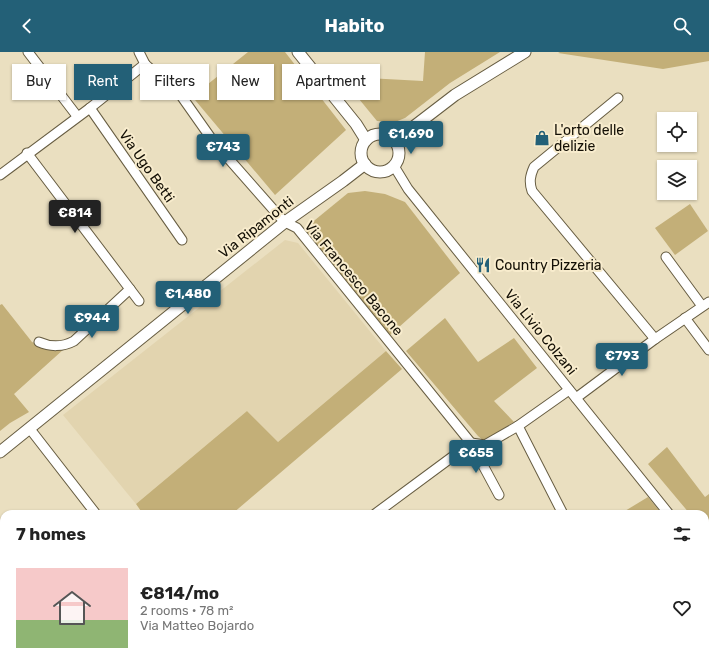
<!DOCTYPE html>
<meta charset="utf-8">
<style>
body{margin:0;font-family:Rubik,sans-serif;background:#f2f2f2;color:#222;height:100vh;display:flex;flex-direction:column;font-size:15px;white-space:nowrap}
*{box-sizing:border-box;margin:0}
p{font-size:13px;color:#767676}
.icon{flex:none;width:22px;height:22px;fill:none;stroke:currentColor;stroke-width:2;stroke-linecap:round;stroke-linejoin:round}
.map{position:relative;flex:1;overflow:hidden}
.side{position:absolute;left:0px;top:458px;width:709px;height:156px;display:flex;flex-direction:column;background:#fff;border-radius:12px 12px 0 0;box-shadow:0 1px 3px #0004}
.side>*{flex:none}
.banner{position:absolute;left:12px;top:12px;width:400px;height:36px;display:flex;gap:8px}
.controls{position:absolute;left:657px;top:60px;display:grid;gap:8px}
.controls a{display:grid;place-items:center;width:40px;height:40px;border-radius:0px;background:#fff;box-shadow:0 1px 3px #0004;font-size:20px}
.price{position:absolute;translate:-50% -34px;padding:0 9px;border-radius:4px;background:#236077;color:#fff;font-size:13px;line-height:26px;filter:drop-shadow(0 1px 2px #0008)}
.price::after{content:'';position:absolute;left:50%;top:24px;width:12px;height:9px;margin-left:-6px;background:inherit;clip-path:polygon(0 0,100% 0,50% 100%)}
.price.on{background:#222;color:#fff}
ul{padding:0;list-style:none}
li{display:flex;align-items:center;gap:12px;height:100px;padding:0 16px}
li+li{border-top:1px solid #e0e0e0}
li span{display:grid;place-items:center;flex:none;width:112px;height:80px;border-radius:0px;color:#555}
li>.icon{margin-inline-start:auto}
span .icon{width:48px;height:48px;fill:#fffc;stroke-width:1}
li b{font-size:17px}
h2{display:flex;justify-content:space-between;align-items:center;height:48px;padding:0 16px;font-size:17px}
.chip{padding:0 14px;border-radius:0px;background:#fff;box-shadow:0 1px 3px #0004;font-size:14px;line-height:36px}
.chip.on{background:#236077;color:#fff}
header{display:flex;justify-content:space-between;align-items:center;height:52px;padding:0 16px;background:#236077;color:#fff;font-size:18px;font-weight:700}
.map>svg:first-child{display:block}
.built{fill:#e2d4af}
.green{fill:#c3af78}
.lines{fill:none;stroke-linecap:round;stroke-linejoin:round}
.minor-casing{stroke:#675d42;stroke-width:11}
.tertiary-casing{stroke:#675d42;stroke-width:13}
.minor{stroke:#fff;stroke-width:9}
.tertiary{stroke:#fff;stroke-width:11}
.labels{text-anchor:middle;stroke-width:4;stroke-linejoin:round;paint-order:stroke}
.poi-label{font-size:14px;fill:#130f05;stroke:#f8eccd;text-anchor:start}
.street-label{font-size:14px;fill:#130f05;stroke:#f8eccd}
</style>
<header><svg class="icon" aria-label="back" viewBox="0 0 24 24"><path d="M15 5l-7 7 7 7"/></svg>Habito<svg class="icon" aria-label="search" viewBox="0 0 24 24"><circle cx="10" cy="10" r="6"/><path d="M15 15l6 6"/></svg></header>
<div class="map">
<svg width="709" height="614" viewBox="0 0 709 614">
<rect width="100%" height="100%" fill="#eadfc0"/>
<polygon class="built" points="285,188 298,191 386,299 278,390 247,359 136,452 63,363"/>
<g class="green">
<polygon points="248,0 285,0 346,78 275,143 190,42 208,32"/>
<polygon points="425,0 500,0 450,31 405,66 395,70 377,69 350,36 367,26 423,29"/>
<polygon points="560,0 709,0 709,9 663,17 558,1"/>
<polygon points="365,139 385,142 405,150 460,221 390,283 304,177 348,141"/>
<polygon points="690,152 708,179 675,203 655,176"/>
<polygon points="2,252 32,290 45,295 64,297 14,342 29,360 10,371 0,379 0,253"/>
<polygon points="445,266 478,310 514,286 537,316 494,349 514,370 484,389 478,384 406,299"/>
<polygon points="386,299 402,317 232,462 143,462 136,452 247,359 278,390"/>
<polygon points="667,395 705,445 709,442 709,470 705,473 705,462 690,462 648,412"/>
<polygon points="648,445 662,462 620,462"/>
<polygon points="705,512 709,517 709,560 705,554"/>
<polygon points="261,610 374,610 369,614 255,614"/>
</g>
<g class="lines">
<g class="minor-casing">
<g id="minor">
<polyline points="28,0 77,64"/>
<polyline points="139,0 145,12"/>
<path d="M618,46L534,115C530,124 529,130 532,139L655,287"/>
<polyline points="90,56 182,188"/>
<polyline points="27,101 139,249"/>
<polyline points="394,114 408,137 669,462"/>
<polyline points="0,123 90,56 145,12 182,45 213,89 279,164 285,170 297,176 471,391 499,443"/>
<polyline points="666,205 702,254"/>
<polyline points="685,266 709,298"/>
<path d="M39,290C50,295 63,295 74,289L130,237"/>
<polyline points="576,346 655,287 709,250"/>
<polyline points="518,374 563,462"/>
<polyline points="30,377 96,462"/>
<polyline points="375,462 471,391 485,393 518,374 569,338"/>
<polyline points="705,507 709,512"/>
<polyline points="217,610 220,614"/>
<polyline points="441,610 443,614"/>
<polyline points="643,610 645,614"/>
<polyline points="79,614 84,610"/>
<polyline points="506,614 513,610"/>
</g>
</g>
<g class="tertiary-casing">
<g id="tertiary">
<polyline points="298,0 356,72 366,88"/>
<circle cx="380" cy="101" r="19"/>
<polyline points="395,89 455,43 525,0"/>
<polyline points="0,400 285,170 343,129 365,112"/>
</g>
</g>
<use href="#minor" class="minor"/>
<use href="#tertiary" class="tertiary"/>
</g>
<defs>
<g id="shop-bare" transform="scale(1.2)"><path d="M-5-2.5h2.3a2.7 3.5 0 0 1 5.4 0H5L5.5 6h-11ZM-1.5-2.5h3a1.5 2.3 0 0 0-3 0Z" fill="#236077" stroke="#f8eccd" stroke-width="2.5" paint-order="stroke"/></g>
<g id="restaurant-bare" transform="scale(1.2)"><path d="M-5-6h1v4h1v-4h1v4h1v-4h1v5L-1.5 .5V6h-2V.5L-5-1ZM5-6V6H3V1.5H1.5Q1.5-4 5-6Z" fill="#236077" stroke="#f8eccd" stroke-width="2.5" paint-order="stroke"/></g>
</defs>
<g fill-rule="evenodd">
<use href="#shop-bare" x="542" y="86"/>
<use href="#restaurant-bare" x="483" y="213"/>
</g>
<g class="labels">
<g class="poi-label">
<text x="554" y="83">L'orto delle<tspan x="554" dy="16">delizie</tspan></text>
<text x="495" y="218">Country Pizzeria</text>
</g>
<g class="street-label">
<text transform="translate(147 114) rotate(55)" y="5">Via Ugo Betti</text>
<text transform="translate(256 175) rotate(-38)" y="5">Via Ripamonti</text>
<text transform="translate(354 226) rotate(50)" y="5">Via Francesco Bacone</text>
<text transform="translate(541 280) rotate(51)" y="5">Via Livio Colzani</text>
</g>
</g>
</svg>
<div class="controls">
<a><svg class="icon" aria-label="locate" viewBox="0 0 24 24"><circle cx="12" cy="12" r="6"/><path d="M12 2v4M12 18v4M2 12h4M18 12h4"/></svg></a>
<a><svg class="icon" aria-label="layers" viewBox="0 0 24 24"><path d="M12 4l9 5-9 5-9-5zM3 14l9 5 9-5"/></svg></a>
</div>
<b class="price" style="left:411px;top:103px">€1,690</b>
<b class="price" style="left:223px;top:116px">€743</b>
<b class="price on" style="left:75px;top:182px">€814</b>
<b class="price" style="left:188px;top:263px">€1,480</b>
<b class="price" style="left:92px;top:287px">€944</b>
<b class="price" style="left:622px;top:325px">€793</b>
<b class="price" style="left:476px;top:422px">€655</b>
<div class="banner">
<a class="chip">Buy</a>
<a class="chip on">Rent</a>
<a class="chip">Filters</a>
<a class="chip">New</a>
<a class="chip">Apartment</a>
</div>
<section class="side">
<h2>7 homes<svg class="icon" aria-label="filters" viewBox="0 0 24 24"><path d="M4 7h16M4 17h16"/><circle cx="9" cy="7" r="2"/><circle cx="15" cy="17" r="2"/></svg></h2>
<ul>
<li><span style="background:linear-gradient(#f6c9c9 65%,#8fb573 0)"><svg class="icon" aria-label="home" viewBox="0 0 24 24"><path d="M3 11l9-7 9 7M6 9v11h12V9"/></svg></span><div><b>€814/mo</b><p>2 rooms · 78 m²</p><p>Via Matteo Bojardo</p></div><svg class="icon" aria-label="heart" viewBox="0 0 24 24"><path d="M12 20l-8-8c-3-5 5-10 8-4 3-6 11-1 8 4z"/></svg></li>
</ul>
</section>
</div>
